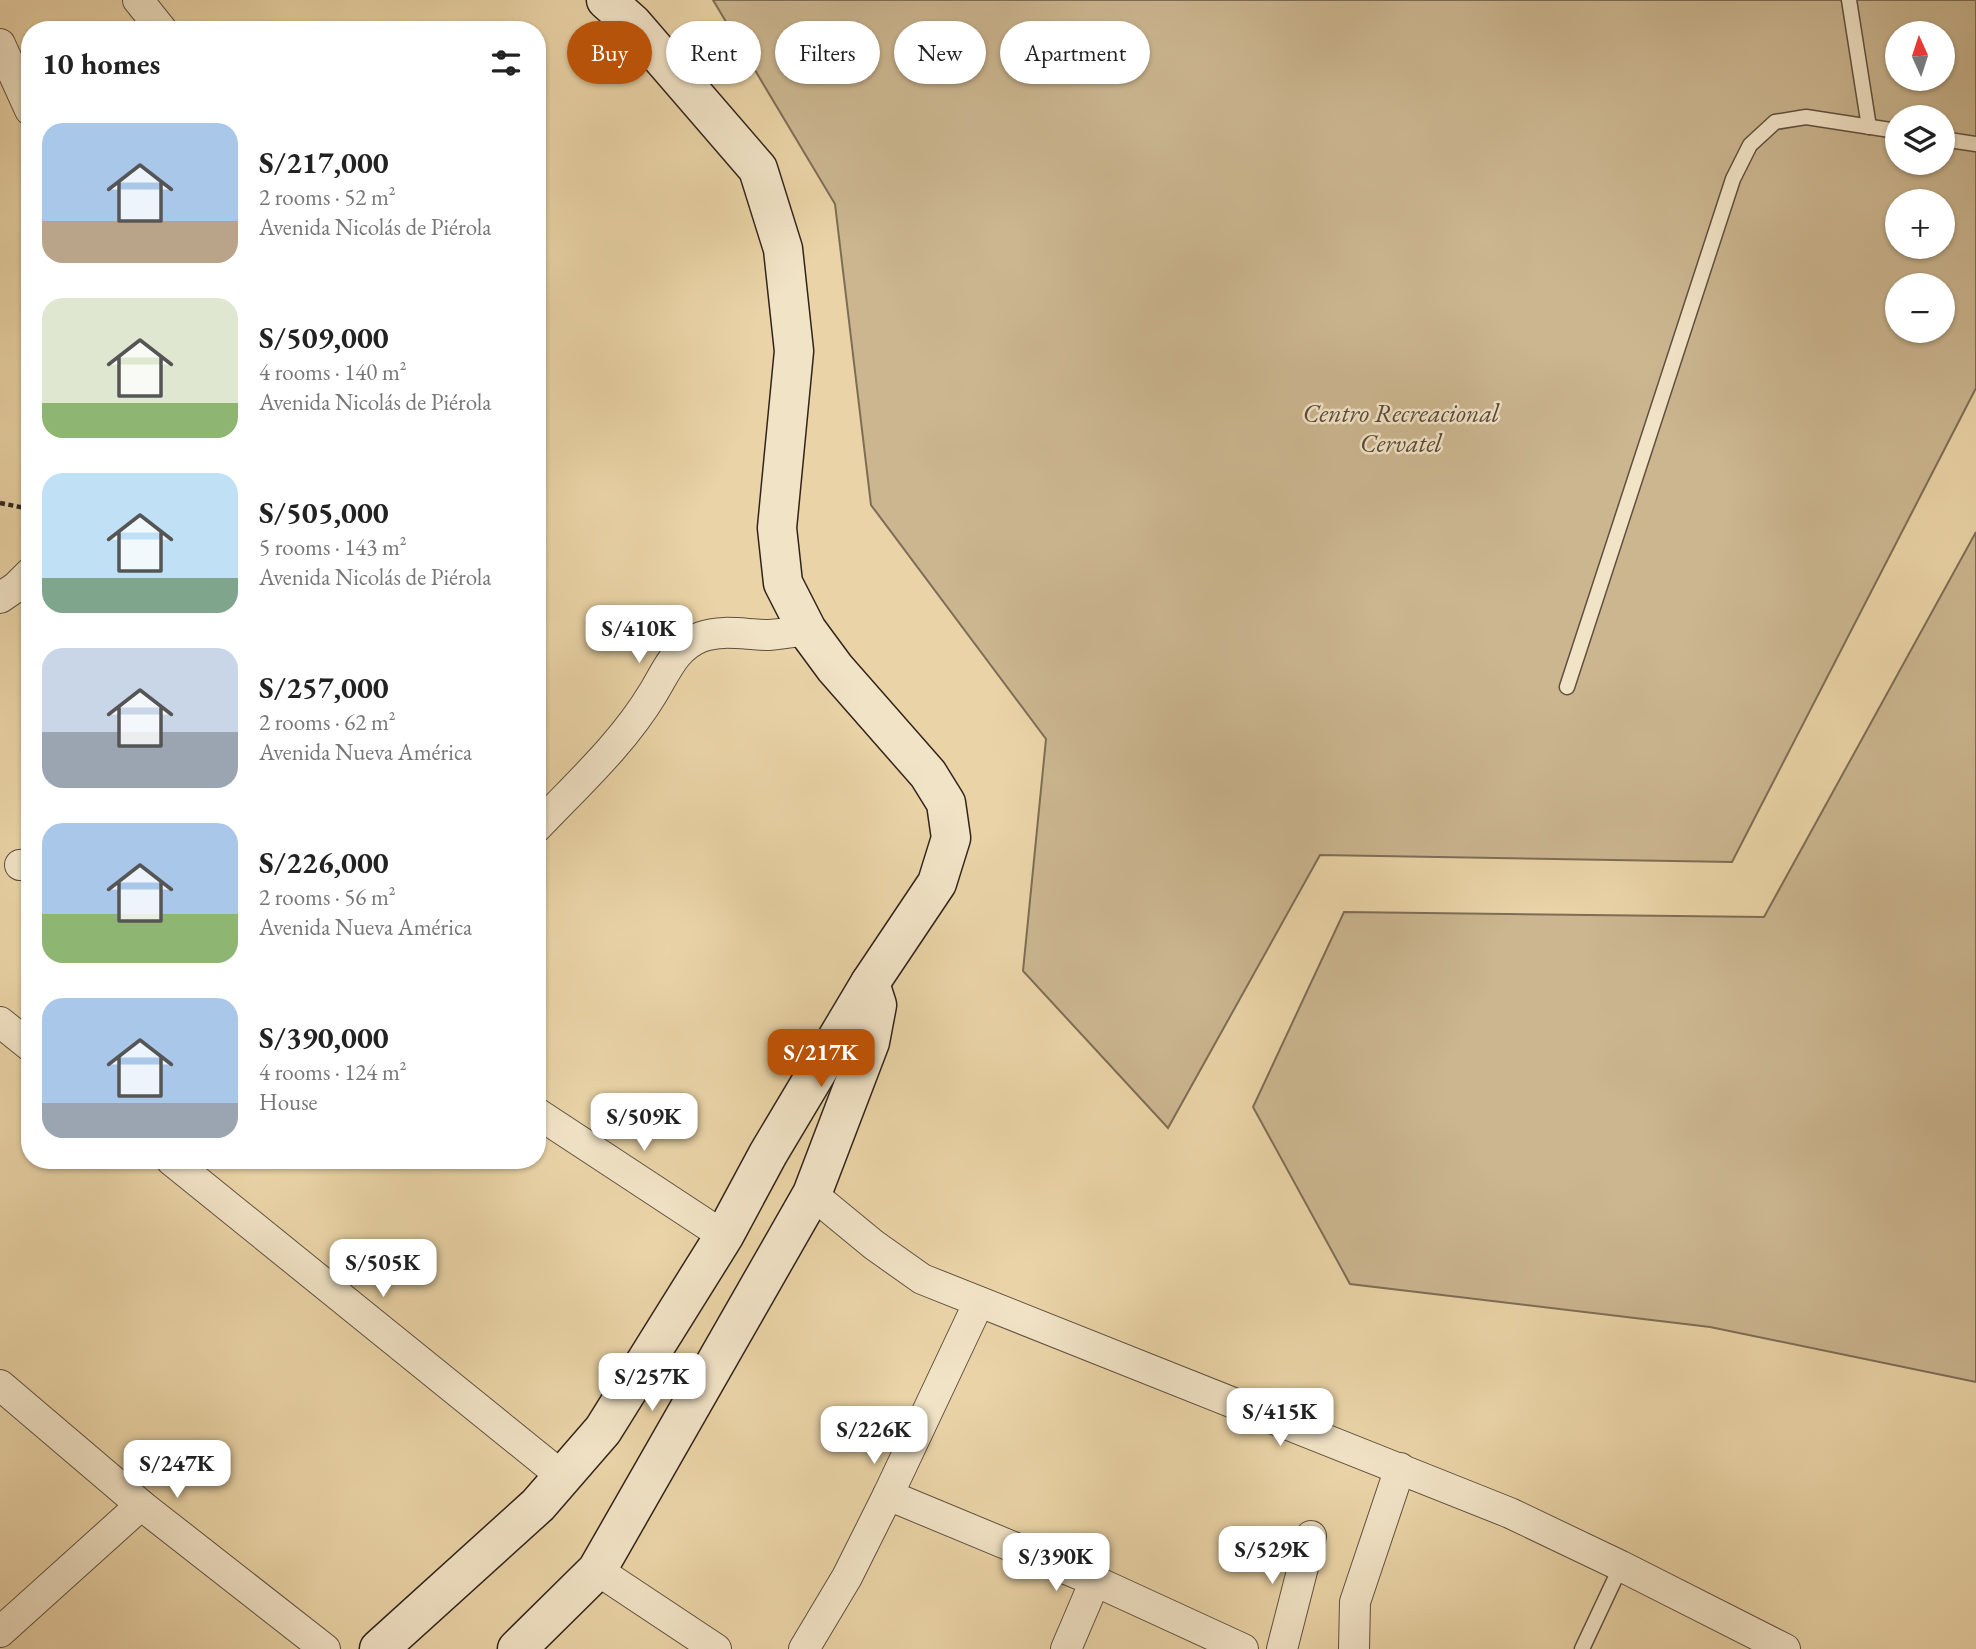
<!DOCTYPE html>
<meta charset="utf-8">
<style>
body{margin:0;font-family:"EB Garamond",serif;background:#f6f6f6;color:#222;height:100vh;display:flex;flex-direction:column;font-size:26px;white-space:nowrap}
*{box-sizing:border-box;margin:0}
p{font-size:23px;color:#767676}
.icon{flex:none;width:38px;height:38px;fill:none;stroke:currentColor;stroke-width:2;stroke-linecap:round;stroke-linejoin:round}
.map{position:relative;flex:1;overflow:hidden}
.panel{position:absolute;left:21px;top:21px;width:525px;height:1148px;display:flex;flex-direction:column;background:#fff;border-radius:28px;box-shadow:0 2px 5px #0004}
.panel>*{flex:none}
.guide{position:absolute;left:567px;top:21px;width:665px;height:63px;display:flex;gap:14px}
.needle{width:46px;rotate:357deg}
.tools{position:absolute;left:1885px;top:21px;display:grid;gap:14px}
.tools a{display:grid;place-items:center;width:70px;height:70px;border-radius:50%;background:#fff;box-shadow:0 2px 5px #0004;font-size:35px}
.price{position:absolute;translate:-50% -60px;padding:0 16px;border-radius:14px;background:#fff;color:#222;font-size:23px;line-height:46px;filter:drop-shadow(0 2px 4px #0008)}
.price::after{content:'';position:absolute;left:50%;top:42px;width:21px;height:16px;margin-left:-10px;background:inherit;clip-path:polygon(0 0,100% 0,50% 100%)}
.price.active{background:#b45309;color:#fff}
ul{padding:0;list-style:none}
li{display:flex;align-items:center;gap:21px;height:175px;padding:0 21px}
li span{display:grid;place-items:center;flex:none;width:196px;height:140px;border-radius:21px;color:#555}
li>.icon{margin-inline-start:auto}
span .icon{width:84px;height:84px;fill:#fffc;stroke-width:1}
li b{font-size:30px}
h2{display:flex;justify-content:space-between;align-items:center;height:84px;padding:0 21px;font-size:30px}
.tag{padding:0 24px;border-radius:32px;background:#fff;box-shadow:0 2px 5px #0004;font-size:24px;line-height:63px}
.tag.active{background:#b45309;color:#fff}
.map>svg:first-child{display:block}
.green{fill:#cbb690;stroke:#7e6d56;stroke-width:2;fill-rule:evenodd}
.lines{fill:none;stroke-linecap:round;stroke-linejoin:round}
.lane-casing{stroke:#605040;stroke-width:17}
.street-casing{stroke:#605040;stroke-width:32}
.secondary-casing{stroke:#32241d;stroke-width:41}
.path{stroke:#32241d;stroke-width:4.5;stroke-dasharray:5 3.5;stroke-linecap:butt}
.lane{stroke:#f1e3c6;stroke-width:14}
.street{stroke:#f1e3c6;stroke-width:30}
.secondary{stroke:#f1e3c6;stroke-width:38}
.labels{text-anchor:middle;stroke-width:5;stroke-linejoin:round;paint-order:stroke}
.park-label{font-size:26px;font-style:italic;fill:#58483a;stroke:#f1e3c6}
</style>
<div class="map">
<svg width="1976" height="1649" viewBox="0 0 1976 1649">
<rect width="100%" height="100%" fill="#ead4a7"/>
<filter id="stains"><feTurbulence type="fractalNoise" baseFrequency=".00286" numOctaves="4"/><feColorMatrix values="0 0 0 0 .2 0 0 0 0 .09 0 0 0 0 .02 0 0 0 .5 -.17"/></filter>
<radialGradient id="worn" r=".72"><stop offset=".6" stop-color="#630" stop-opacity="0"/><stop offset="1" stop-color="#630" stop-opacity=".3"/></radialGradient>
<g class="green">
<path d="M713,0H1976V388L1732,862L1320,855L1168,1128L1023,971L1046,739L871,505L835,204ZM1897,33H1942V79H1897ZM1897,117H1942V163H1897ZM1897,201H1942V247H1897ZM1897,285H1942V331H1897Z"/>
<polygon points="1976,532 1976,1382 1710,1327 1350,1284 1253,1107 1344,912 1764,917"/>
</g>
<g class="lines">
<g class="lane-casing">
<g id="lane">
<polyline points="1849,0 1869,127"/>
<polyline points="1942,139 1976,144"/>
<polyline points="1567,687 1733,179 1750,145 1775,122 1806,117 1897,131"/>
<polyline points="1582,1649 1621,1566"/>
</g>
</g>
<g class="street-casing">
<g id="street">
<polyline points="138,0 162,30"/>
<polyline points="0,44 30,110"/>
<polyline points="0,598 16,587 30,573"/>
<path d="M537,827C578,784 623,743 653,693C666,672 675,647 701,637C723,629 746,635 769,635C782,634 794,632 807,630"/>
<polyline points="20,865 30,864"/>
<polyline points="0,1022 30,1046"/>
<polyline points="537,1113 724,1236"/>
<polyline points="171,1160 563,1477"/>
<polyline points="812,1194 874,1245 922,1279 1510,1513 1621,1566 1785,1649"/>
<polyline points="0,1385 141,1505 325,1649"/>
<polyline points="888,1495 1095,1581 1243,1649"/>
<polyline points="597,1570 716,1649"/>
<polyline points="0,1632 141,1505"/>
<polyline points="804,1649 847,1577 888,1495 979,1302"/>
<polyline points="1066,1649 1095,1581"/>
<polyline points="1282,1649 1311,1536"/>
<polyline points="1354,1649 1355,1602 1400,1468"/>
</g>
</g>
<g class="secondary-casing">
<g id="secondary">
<polyline points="379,1649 538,1505 603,1430 724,1236 768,1154 870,983 937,883 951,838 946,803 928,774 835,668 807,630 783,583 777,528 794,351 783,249 758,169 632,23 606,0"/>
<polyline points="517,1649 597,1570 812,1194 870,1042 877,1005 870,983"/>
</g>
</g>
<polyline class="path" points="0,503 30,509"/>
<use href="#lane" class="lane"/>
<use href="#street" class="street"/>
<use href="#secondary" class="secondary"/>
</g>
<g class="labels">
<g class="park-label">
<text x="1401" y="422">Centro Recreacional<tspan x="1401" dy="30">Cervatel</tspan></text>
</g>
</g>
<rect width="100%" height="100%" filter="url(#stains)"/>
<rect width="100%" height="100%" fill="url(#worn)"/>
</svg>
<div class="tools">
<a><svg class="needle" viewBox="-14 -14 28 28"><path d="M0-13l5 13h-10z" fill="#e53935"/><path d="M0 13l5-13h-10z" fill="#767676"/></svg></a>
<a><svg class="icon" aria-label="layers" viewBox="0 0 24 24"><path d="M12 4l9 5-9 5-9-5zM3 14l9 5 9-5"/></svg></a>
<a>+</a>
<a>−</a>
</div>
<b class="price" style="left:639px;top:665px">S/410K</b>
<b class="price active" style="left:821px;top:1089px">S/217K</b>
<b class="price" style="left:644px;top:1153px">S/509K</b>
<b class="price" style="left:383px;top:1299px">S/505K</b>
<b class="price" style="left:652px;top:1413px">S/257K</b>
<b class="price" style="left:1280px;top:1448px">S/415K</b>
<b class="price" style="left:874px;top:1466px">S/226K</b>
<b class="price" style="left:177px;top:1500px">S/247K</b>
<b class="price" style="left:1272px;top:1586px">S/529K</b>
<b class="price" style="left:1056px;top:1593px">S/390K</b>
<div class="guide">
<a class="tag active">Buy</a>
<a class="tag">Rent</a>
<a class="tag">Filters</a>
<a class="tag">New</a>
<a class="tag">Apartment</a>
</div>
<section class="panel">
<h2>10 homes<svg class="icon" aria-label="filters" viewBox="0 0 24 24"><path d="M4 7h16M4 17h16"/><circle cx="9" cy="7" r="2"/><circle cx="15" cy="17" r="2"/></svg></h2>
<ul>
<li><span style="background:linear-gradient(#a9c7e8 70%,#b9a48a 0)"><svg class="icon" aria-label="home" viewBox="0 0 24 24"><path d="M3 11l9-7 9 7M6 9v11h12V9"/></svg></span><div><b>S/217,000</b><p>2 rooms · 52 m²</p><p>Avenida Nicolás de Piérola</p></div></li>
<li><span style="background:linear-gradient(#dfe7d0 75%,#8fb573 0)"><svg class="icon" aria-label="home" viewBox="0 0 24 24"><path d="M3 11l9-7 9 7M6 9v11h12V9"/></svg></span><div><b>S/509,000</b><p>4 rooms · 140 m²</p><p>Avenida Nicolás de Piérola</p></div></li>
<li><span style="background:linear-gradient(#bfe0f5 75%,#7fa58c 0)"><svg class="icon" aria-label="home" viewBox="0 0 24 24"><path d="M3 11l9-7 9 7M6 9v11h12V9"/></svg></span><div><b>S/505,000</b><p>5 rooms · 143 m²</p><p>Avenida Nicolás de Piérola</p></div></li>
<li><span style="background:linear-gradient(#c9d6e8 60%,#9aa5b1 0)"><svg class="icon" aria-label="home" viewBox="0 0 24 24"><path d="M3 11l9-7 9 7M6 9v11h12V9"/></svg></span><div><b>S/257,000</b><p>2 rooms · 62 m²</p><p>Avenida Nueva América</p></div></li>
<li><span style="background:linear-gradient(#a9c7e8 65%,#8fb573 0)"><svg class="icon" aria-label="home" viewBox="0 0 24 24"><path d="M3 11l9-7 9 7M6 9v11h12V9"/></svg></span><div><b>S/226,000</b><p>2 rooms · 56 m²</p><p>Avenida Nueva América</p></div></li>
<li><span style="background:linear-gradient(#a9c7e8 75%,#9aa5b1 0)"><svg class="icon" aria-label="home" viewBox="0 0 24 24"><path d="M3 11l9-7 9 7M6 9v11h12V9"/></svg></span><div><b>S/390,000</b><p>4 rooms · 124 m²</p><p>House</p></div></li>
</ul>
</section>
</div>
